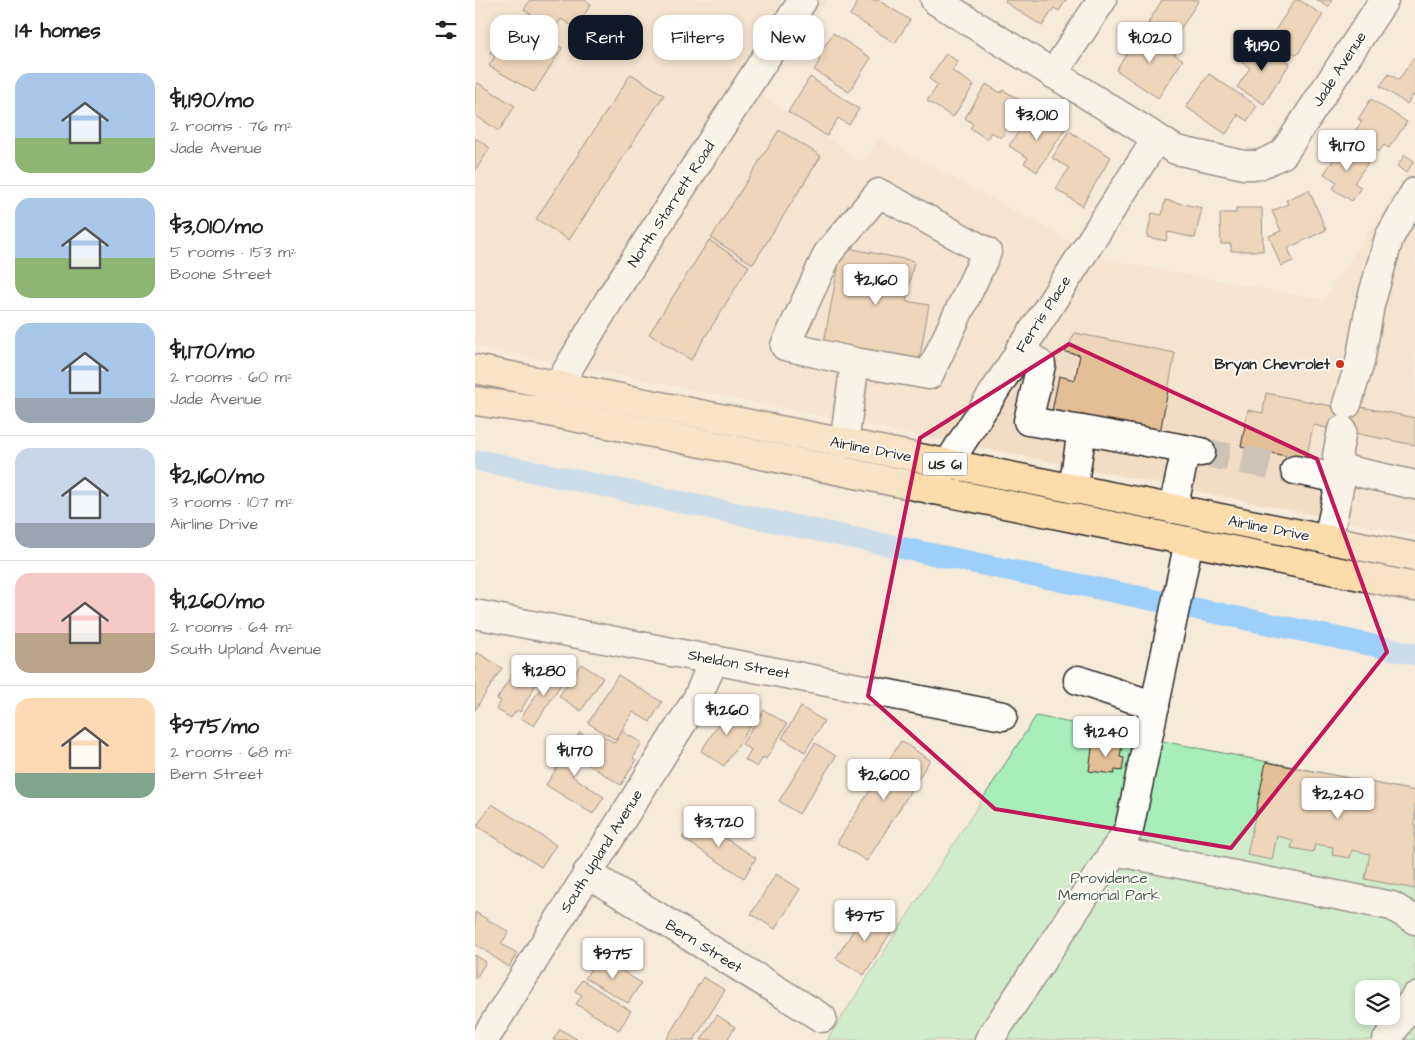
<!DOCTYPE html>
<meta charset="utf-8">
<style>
body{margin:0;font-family:"Architects Daughter",sans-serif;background:#f2f2f2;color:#202124;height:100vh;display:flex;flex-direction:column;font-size:19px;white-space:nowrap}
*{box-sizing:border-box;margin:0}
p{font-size:16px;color:#757577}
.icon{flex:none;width:28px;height:28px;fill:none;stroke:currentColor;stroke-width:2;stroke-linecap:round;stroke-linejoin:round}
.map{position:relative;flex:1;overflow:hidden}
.sheet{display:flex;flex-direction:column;background:#fff;width:475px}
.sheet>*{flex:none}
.banner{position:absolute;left:15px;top:15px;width:475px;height:45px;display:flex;gap:10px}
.tools{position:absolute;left:880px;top:980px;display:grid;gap:10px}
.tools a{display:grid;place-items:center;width:45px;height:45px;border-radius:10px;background:#fff;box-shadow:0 2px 8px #0003;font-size:25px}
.price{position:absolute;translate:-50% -42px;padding:0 11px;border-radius:5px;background:#fff;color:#222;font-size:16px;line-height:32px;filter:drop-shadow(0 1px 2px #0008)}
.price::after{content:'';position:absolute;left:50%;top:30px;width:15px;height:11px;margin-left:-8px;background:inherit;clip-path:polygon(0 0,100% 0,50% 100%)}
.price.selected{background:#111827;color:#fff}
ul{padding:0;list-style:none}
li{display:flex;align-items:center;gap:15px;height:125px;padding:0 15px}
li+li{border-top:1px solid #e0e0e0}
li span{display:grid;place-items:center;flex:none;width:140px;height:100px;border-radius:15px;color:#555}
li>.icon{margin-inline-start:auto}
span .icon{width:60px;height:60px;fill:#fffc;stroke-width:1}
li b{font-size:21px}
h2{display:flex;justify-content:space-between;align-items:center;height:60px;padding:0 15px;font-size:21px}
.chip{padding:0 18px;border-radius:15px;background:#fff;box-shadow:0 2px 8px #0003;font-size:18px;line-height:45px}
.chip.selected{background:#111827;color:#fff}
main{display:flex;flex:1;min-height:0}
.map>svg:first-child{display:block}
.built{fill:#f1ddc5}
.green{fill:#a7eebb;stroke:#698c73;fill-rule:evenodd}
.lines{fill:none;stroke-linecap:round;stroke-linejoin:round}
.canal{stroke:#9ccff9;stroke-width:22}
.building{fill:#e4bf95;stroke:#2b2b2b}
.minor-tunnel{stroke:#cdc4b7;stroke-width:28;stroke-dasharray:28 14;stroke-linecap:butt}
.minor-casing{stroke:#2b2b2b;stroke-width:31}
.highway-casing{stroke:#2b2b2b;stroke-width:31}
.minor{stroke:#fdfcf7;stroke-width:28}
.highway{stroke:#fddcac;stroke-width:28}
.marked{fill:none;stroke:#c2185b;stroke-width:4;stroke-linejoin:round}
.poi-dot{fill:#c8321e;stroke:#fdfcf7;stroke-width:2}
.labels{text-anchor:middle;stroke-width:4;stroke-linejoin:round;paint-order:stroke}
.shield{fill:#fdfcf7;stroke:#6a6a68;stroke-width:1}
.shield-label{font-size:14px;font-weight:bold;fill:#2b2b2b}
.street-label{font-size:15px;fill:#2b2b2b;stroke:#fdfcf7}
.poi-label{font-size:15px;font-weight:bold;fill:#2b2b2b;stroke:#fdfcf7;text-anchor:end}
.park-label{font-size:15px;fill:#4a5c4f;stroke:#fdfcf7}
</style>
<main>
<section class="sheet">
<h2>14 homes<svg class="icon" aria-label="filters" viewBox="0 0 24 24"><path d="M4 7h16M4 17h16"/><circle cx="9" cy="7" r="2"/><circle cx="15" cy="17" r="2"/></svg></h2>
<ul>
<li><span style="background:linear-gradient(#a9c7e8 65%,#8fb573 0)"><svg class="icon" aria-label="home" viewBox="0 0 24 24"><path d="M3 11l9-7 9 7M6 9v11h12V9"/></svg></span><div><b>$1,190/mo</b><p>2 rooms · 76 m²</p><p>Jade Avenue</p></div></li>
<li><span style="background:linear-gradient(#a9c7e8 60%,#8fb573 0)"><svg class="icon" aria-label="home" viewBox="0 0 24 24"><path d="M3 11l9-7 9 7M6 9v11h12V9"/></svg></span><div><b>$3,010/mo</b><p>5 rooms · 153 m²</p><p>Boone Street</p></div></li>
<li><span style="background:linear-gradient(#a9c7e8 75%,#9aa5b1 0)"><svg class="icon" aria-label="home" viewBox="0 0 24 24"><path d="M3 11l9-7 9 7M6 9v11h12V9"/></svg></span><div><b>$1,170/mo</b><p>2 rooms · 60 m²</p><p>Jade Avenue</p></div></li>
<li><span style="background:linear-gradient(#c9d6e8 75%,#9aa5b1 0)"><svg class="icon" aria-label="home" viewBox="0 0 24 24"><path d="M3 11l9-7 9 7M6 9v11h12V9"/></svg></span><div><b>$2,160/mo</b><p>3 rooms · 107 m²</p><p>Airline Drive</p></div></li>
<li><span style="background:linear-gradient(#f6c9c9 60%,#b9a48a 0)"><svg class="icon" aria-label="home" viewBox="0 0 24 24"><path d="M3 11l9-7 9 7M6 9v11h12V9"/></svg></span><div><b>$1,260/mo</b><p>2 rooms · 64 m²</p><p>South Upland Avenue</p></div></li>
<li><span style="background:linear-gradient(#ffd9b3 75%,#7fa58c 0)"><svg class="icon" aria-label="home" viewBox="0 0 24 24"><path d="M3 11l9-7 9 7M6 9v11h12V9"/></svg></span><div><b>$975/mo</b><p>2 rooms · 68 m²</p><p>Bern Street</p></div></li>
</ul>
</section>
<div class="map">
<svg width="940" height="1040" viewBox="0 0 940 1040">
<rect width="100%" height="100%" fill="#f6eada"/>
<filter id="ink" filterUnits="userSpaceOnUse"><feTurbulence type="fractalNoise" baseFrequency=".02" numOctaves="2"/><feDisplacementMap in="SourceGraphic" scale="10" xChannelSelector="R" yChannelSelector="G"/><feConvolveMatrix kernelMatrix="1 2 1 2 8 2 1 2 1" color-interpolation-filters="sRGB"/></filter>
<g filter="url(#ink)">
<polygon class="built" points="0,0 352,0 284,94 389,163 404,139 631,260 849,300 940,162 940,535 0,346"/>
<path class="green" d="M561,716L940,791V1040H352ZM889,989H916V1016H889Z"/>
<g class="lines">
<polyline class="canal" points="7,461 940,654"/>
</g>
<g class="building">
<polygon points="55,0 110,0 116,4 101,28 86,19 80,29 49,10"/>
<polygon points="384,0 403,0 435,20 420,43 375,15"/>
<polygon points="531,0 591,0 584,11 579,8 567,26 530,2"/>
<polygon points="687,0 724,0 699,39 673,23"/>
<polygon points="820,0 824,0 848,15 822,55 795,38"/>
<polygon points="842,0 857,0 853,7"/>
<polygon points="42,21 87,48 59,92 14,66 20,56 15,53 31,27 36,30"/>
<polygon points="666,30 701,52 699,54 708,60 683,98 641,70"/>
<polygon points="358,33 396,58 374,92 339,70 345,60 342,58"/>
<polygon points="777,43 787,49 789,46 815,63 789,104 762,87 775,68 765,61"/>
<polygon points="471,53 483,62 477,71 499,85 478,117 452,101 463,85 454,79"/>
<polygon points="938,58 940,60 940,97 938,95 932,104 905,86 914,74 924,80"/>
<polygon points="156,74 189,95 94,240 61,219"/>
<polygon points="734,74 782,106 772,121 762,114 763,116 751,134 711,107"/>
<polygon points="335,77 384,109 374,125 363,118 352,136 313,112"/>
<polygon points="3,83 40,106 24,131 0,115 0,88"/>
<polygon points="511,84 526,93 528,90 548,102 526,138 516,132 512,139 495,128 498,124 490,118"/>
<polygon points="896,99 932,122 914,148 909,145 904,152 878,134 887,121 883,119"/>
<polygon points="564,113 590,129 562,172 549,163 553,158 534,146 548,125 554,129"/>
<polygon points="304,130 346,156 278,264 236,238"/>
<polygon points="594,131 636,157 607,206 581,189 594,168 577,158"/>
<polygon points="0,138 15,148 0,171"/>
<polygon points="869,144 894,161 879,183 886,187 877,201 858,189 862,182 849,174"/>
<polygon points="930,155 939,161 931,173 922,166"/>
<polygon points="834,190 851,230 813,248 818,261 806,266 794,236 806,231 797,211 813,204 811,200"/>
<polygon points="690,200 727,208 720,238 693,232 691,241 672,237 677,213 687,215"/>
<polygon points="761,208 787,208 788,251 756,251 756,244 746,244 745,213 761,213"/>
<polygon points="234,240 274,266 216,360 174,334"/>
<polygon points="367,247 439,261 431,301 454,305 444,361 349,342"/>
<polygon points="600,333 700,353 684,438 576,416 584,376 600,380 605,355 590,352"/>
<polygon points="791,393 861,407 862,402 940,418 940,445 838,425 831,460 766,447 773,410 788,413"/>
<polygon points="2,652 27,668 0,710 0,655"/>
<polygon points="45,661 58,669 55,674 64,679 45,712 42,710 36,718 21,709 26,701 22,699"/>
<polygon points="106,664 128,678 106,711 84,696"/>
<polygon points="79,668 91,676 59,726 46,718"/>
<polygon points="143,675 187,702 175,722 158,712 141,740 113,723"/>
<polygon points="255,707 278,722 249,766 226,751"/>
<polygon points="326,707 349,721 330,752 307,738"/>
<polygon points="289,710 312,724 291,759 288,757 282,767 270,760 276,750 267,744"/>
<polygon points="147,731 167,743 158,758 161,760 146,785 111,763 123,743 120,742 125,734 140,743"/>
<polygon points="105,732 119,741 97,776 129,797 118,814 71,785"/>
<polygon points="426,741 455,760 392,861 362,843"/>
<polygon points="618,741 647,745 645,757 649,758 647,771 640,770 639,774 614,771"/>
<polygon points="340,743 361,756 324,814 304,801"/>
<polygon points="791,762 940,791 940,889 890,879 895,854 877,850 875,858 857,855 858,847 840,844 838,852 816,848 818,840 802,836 797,860 772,855"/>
<polygon points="17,804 81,845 66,867 2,826"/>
<polygon points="220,819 281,858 269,878 207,838"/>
<polygon points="301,874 325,889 300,929 276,914"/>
<polygon points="392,909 420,926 389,975 361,958"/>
<polygon points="0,912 34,932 26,944 42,953 34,967 0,944"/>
<polygon points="0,955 11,962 1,978 0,978"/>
<polygon points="124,956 166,983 153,1003 110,978"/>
<polygon points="228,977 250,990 219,1040 191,1040"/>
<polygon points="107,980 156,1011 144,1030 101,1004 107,995 100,991"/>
<polygon points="242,1015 260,1027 252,1040 226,1040"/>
<polygon points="85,1029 103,1040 78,1040"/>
</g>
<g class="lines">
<polyline class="minor-tunnel" points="726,452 820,470"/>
<g class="minor-casing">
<g id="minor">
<polyline points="460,0 701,150 769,165 784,165 808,154 909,0"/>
<polyline points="578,74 627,0"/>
<polyline points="545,349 566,365 553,421 607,430"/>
<polyline points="72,404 136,297 328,0"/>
<polyline points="872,404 885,362 895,305 914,238 940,192"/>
<polyline points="867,430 862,456 868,469"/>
<polyline points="369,444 380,362 310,346 353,253 404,193 512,252 454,375 380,362"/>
<polyline points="820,470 866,479"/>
<polyline points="598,489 607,430 726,452"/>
<polyline points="456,490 682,138"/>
<polyline points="698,509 711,449"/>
<polyline points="853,540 868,469 940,485"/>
<polyline points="0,614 528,716"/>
<polyline points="603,680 680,706"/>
<polyline points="639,851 917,906 940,920"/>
<polyline points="112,873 347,1018"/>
<polyline points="9,1040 222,699 239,659"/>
<polyline points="514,1040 654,829 714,541"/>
<polyline points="912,1040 940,997"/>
</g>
</g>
<g class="highway-casing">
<g id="highway">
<polyline points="0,369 940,557"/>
<polyline points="0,401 69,411 940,587"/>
</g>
</g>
<use href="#minor" class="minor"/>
<use href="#highway" class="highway"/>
</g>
</g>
<path d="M0 0H940V1040H0ZM594,344L842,459L912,652L756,848L520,809L393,696L445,438Z" fill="#f6eada" fill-opacity=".55" fill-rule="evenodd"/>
<path class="marked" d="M594,344L842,459L912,652L756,848L520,809L393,696L445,438Z"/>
<circle class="poi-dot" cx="865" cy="364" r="5"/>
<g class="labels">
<rect class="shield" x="447.5" y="452.5" width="45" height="23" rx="4"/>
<g class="shield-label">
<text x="470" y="469">US 61</text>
</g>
<g class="street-label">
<text transform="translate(864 69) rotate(-57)" y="5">Jade Avenue</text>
<text transform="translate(196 204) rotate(-57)" y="5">North Starrett Road</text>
<text transform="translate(568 314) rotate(-57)" y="5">Ferris Place</text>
<text transform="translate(396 449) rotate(11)" y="5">Airline Drive</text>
<text transform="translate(794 528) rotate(11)" y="5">Airline Drive</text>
<text transform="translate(264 664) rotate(11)" y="5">Sheldon Street</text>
<text transform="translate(126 851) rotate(-58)" y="5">South Upland Avenue</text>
<text transform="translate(229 946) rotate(32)" y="5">Bern Street</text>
</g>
<g class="poi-label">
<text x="855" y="369">Bryan Chevrolet</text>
</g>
<g class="park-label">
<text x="634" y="883">Providence<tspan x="634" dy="17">Memorial Park</tspan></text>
</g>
</g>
</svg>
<div class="tools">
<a><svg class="icon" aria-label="layers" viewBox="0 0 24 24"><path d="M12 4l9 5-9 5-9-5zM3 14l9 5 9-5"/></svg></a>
</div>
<b class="price" style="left:675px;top:64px">$1,020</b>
<b class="price selected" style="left:787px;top:72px">$1,190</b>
<b class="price" style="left:562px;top:141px">$3,010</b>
<b class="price" style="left:872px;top:172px">$1,170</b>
<b class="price" style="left:401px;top:306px">$2,160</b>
<b class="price" style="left:69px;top:697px">$1,280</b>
<b class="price" style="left:252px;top:736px">$1,260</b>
<b class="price" style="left:631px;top:758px">$1,240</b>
<b class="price" style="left:100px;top:777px">$1,170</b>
<b class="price" style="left:409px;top:801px">$2,600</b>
<b class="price" style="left:863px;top:820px">$2,240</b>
<b class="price" style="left:244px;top:848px">$3,720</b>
<b class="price" style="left:390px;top:942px">$975</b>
<b class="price" style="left:138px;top:980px">$975</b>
<div class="banner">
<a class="chip">Buy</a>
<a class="chip selected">Rent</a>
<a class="chip">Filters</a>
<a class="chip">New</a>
</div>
</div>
</main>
